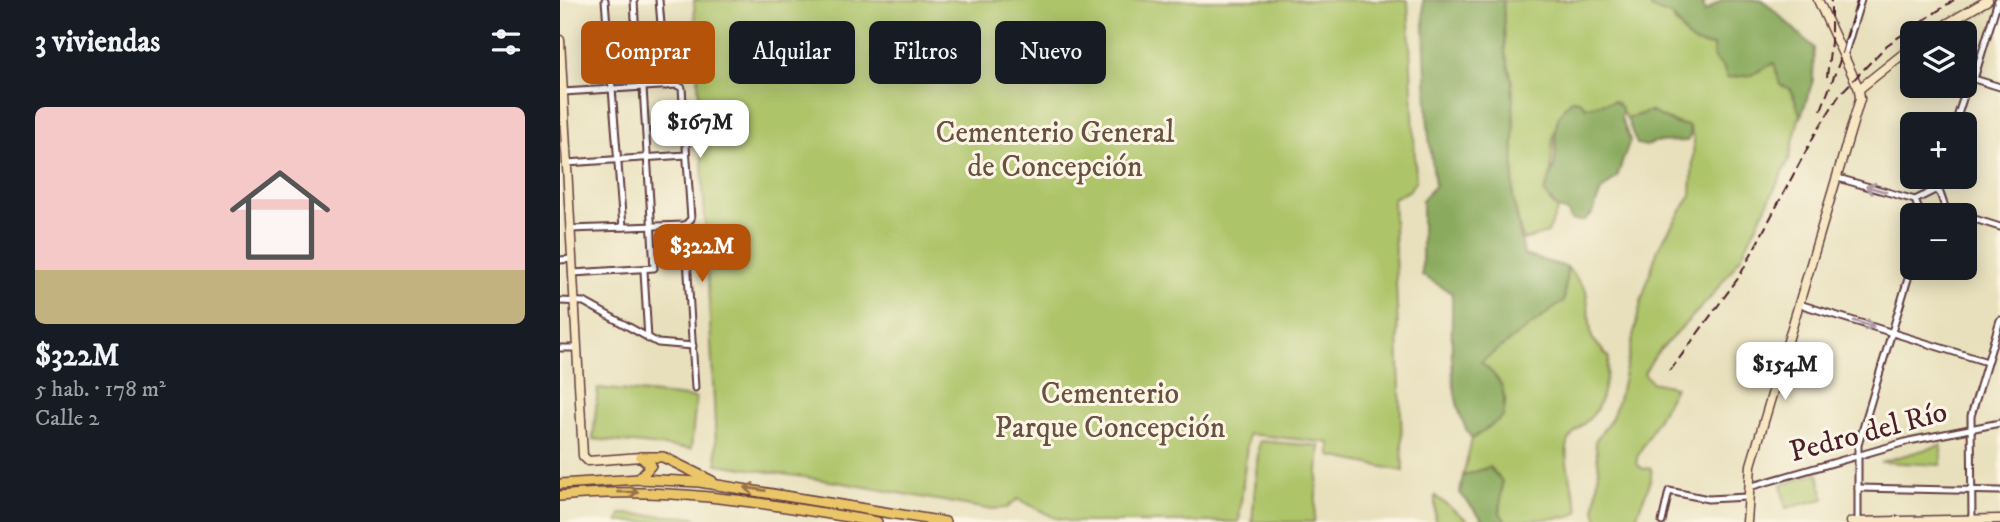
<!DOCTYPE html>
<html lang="es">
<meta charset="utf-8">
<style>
body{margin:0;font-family:"IM FELL DW Pica",serif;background:#20242c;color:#f1f3f6;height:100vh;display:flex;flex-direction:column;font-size:26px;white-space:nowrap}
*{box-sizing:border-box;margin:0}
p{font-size:23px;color:#9ea1a6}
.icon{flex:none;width:38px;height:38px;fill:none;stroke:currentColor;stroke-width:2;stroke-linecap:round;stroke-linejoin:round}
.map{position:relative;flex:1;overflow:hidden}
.drawer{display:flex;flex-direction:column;background:#171b24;width:560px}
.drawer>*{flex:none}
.hud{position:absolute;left:21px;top:21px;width:665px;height:63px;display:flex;gap:14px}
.buttons{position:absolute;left:1340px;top:21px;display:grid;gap:14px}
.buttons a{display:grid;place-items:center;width:77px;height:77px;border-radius:10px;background:#171b24;box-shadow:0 4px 18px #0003;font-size:35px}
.price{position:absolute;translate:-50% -60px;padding:0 16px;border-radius:14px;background:#fff;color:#222;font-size:23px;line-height:46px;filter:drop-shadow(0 2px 4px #0008)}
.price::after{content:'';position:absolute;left:50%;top:42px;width:21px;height:16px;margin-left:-10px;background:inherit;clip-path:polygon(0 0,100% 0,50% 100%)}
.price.on{background:#b45309;color:#fff}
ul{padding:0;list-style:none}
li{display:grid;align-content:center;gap:14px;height:371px;padding:0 35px}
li+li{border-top:2px solid #363941}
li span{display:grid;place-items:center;height:217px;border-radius:10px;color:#555}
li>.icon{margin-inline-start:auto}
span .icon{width:126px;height:126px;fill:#fffc;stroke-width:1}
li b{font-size:30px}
h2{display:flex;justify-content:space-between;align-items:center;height:84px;padding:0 35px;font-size:30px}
.pill{padding:0 24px;border-radius:10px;background:#171b24;box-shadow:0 4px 18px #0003;font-size:24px;line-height:63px}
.pill.on{background:#b45309;color:#fff}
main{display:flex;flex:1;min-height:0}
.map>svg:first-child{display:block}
.green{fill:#adc469;stroke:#7c724a;stroke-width:2}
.forest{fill:#8aaa5d;stroke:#6a6444;stroke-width:2}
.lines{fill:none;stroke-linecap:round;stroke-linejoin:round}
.street-casing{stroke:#623c41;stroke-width:9}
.secondary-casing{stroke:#623c41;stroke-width:11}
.primary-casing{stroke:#623c41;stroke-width:12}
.street{stroke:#fff;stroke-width:5}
.secondary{stroke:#f7e8c3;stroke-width:8}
.primary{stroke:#ebc669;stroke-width:9}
.rail{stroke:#4a1f2b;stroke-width:2;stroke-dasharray:10 5;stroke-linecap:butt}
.oneway{stroke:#ae9aa0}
.oneway2{stroke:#9a724a}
.labels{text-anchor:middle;stroke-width:6;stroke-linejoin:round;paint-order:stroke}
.park-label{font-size:30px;fill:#68513e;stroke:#fcf5e5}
.street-label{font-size:30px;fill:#4a1f2b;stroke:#fcf5e5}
</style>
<main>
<section class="drawer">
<h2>3 viviendas<svg class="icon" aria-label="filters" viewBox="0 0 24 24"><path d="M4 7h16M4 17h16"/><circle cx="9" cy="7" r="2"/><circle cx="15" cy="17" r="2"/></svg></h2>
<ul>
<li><span style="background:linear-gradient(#f6c9c9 75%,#c2b280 0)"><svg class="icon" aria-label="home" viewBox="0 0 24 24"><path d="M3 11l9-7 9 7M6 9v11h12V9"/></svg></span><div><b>$322M</b><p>5 hab. · 178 m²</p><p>Calle 2</p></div></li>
</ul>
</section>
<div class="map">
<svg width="1440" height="522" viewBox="0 0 1440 522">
<rect width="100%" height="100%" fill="#fcf5e5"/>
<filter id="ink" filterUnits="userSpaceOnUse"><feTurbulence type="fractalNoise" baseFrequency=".0143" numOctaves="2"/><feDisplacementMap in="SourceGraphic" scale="14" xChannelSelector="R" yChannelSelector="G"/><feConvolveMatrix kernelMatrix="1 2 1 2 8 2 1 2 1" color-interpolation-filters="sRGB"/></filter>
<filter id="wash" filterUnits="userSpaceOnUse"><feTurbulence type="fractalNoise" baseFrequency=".00686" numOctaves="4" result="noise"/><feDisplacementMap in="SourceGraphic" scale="28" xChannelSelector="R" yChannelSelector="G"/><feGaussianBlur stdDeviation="1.57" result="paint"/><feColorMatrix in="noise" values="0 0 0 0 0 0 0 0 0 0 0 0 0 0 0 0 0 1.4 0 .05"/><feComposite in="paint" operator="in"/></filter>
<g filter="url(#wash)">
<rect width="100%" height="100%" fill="#e8e0bc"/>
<g class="green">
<polygon points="134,0 848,0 856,180 849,191 833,198 843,471 770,456 770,443 688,434 679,522 511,522 493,517 458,499 447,508 427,509 283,483 157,464"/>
<path d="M943,0H1092L1091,8L1112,15L1115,23L1153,46L1154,59L1163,67L1214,62L1241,110L1229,160L1181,257L1151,297L1096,354L1084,373L1091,382L1115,387L1077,457V464L1083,469L1091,468C1094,487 1077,503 1076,522H1038L1035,509L1039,468L1035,441L1052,418L1061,390L1081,302L1098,248L1131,195L1134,139L1129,126C1104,122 1092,104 1067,119L1055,101L1026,107L1005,106L993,137L989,201L998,209L988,233L963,240L953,199L954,126L952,81L945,52Z"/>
<path d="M1007,267L1026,290L1032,338L1049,358C1046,376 1045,394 1036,410C1028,425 1010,428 1007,448C1004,467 1015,492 1019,511L1010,517L946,522L940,513L942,481L930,467L903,476L912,439L943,416L946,399L920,362L1004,301Z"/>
<polygon points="38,388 136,398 131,449 33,439"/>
<polygon points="699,441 760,446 754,522 692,522"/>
<polygon points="1381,445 1381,465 1320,462"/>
<polygon points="1258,473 1264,499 1226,508 1221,485"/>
<polygon points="875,496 910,522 875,522"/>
<polygon points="61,514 134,517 139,522 58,522"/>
</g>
<g class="forest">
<path d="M863,0H943L945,52L952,81L954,126L953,199L964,255L1007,267L1004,301L921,362C941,380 947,387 943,417L912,439C885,399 893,338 892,293L862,275V200L875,185L868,129Z"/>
<path d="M1092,0H1147L1143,4L1145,12L1161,0H1203L1254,48L1253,80L1241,117L1231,89L1220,85L1214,63L1191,75L1167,78L1163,67L1154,59L1153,46C1123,45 1129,36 1113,17C1109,13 1097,11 1091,8Z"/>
<path d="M1012,100L1020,101L1026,107L1055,101L1062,108L1061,118L1070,140L1057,177L1041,191L1032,214L1023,221L1011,220L1008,212L998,209L984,192C987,184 992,175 994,166C999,141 987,120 1012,100Z"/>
<polygon points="1090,111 1116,124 1129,126 1130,136 1127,141 1094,142 1086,146 1077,144 1067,119"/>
<polygon points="929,467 942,481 940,513 946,522 925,522 900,493 903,476"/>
</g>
</g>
<g filter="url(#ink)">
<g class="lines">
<g class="street-casing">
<g id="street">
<polyline points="45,0 63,227"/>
<polyline points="74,0 76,39"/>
<polyline points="99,0 106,86"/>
<polyline points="47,41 102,37"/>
<polyline points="1284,56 1301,0"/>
<polyline points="1414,79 1440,87"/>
<polyline points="3,92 117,85 122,88 131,219 125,225 135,388"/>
<polyline points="1395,124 1408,83 1414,79 1438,0"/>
<polyline points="7,163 126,155"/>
<polyline points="1278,178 1355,200"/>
<polyline points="1375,190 1380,193 1386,210"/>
<polyline points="1375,190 1379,177"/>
<polyline points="1355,200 1375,190"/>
<polyline points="1355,200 1361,215"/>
<polyline points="1386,210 1402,215"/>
<polyline points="1405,216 1440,227"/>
<polyline points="10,229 125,225"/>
<polyline points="0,260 12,259"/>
<polyline points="84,271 88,339"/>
<polyline points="13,273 94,268 83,87"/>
<polyline points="0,301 24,302 98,343 133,346"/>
<polyline points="1239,304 1427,362"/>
<polyline points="0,348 17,348"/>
<polyline points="1189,487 1349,441 1440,423"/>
<polyline points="1298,488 1440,491"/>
<polyline points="1412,519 1411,416 1440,320"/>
<polyline points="1298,521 1298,445 1353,262"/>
<polyline points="1102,522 1109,491 1148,499 1187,497"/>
</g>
</g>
<g class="secondary-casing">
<g id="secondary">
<polyline points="1371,33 1428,0"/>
<polyline points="0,40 23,456 28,461 81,457"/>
<polyline points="1299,89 1353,46"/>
<polyline points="1187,522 1191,465 1300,99 1299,89 1258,0"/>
<polyline points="1291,522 1440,519"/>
</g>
</g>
<g class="primary-casing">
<g id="primary">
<polyline points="81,457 103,457 152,481"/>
<polyline points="79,479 91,465 81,457"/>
<polyline points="0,484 79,479 139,482 385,522"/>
<path d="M0,496C109,485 211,504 317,522"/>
</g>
</g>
<use href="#street" class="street"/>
<use href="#secondary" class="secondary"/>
<use href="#primary" class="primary"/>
<g class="rail">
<polyline points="1267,77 1271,42 1271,0"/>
<polyline points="1261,110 1279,63 1298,0"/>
<polyline points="1110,371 1179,277 1255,134 1280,94 1327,45 1394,0"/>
</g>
</g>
<defs><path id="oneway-shaft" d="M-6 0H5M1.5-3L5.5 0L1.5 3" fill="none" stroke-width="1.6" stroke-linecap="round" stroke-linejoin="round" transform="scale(1.75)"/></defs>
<g class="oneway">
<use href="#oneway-shaft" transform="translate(1316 189) rotate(-164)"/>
<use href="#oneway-shaft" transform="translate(1304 324) rotate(17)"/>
</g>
<g class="oneway2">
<use href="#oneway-shaft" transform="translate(195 489) rotate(-171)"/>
<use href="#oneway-shaft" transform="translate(68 492) rotate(-1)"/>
</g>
</g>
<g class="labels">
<g class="park-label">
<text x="495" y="142">Cementerio General<tspan x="495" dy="34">de Concepción</tspan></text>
<text x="550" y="403">Cementerio<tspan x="550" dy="34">Parque Concepción</tspan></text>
</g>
<g class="street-label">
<text transform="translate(1308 431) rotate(-15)" y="10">Pedro del Río</text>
</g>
</g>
</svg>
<div class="buttons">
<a><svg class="icon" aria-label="layers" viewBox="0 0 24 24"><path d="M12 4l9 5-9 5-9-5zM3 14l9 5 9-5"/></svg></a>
<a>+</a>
<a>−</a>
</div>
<b class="price" style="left:140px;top:160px">$167M</b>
<b class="price on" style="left:142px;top:284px">$322M</b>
<b class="price" style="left:1225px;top:402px">$154M</b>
<div class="hud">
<a class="pill on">Comprar</a>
<a class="pill">Alquilar</a>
<a class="pill">Filtros</a>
<a class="pill">Nuevo</a>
</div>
</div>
</main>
